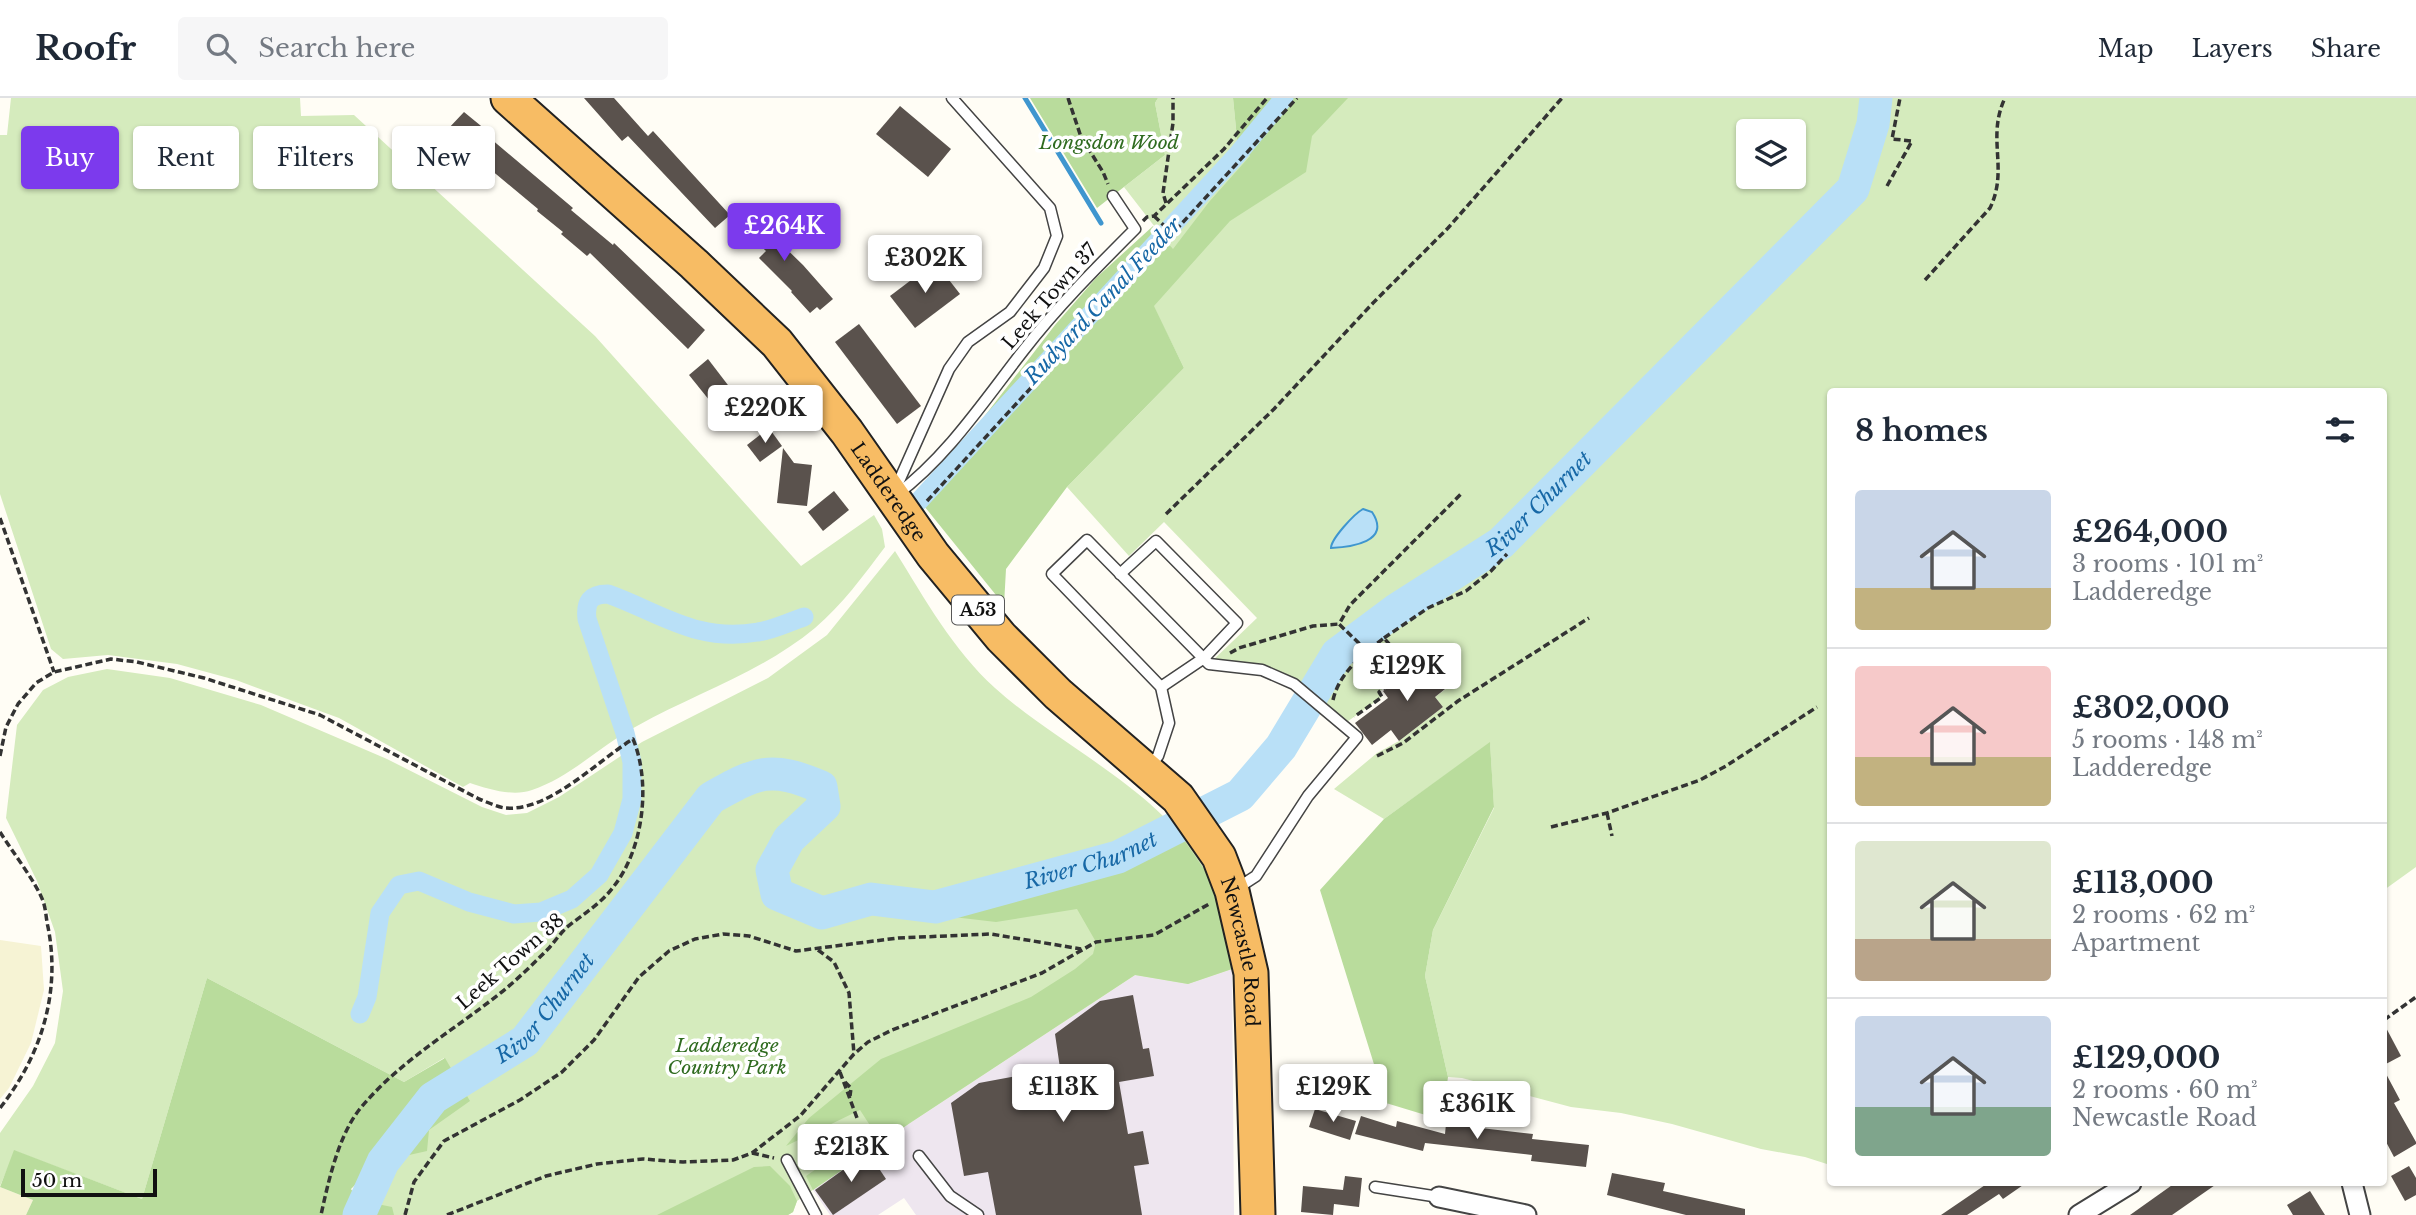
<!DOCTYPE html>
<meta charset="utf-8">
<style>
body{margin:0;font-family:"Libre Baskerville",serif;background:#f6f6f7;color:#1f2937;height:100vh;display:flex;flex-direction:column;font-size:26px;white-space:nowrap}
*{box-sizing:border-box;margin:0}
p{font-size:23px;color:#747a83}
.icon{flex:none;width:38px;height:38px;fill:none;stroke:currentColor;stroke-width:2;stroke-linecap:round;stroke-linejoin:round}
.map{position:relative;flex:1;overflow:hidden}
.side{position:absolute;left:1827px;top:290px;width:560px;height:798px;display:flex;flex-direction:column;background:#fff;border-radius:7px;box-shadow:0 2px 5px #0004}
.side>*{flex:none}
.top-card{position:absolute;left:21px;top:28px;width:665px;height:63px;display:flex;gap:14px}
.tools{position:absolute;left:1736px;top:21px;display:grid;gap:14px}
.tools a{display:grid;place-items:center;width:70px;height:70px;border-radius:7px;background:#fff;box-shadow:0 2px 5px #0004;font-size:35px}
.scale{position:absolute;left:21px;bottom:18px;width:136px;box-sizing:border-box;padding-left:7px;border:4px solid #111;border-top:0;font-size:19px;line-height:24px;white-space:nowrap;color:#111;-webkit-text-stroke:5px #fff;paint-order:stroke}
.price{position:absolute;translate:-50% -60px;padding:0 16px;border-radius:7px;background:#fff;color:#222;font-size:23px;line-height:46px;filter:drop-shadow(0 2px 4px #0008)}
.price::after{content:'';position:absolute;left:50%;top:42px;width:21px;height:16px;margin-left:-10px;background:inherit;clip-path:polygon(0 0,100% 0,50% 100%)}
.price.selected{background:#7c3aed;color:#fff}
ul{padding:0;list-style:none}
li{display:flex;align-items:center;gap:21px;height:175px;padding:0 28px}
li+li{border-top:2px solid #e0e1e3}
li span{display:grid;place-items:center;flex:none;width:196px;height:140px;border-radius:7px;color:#555}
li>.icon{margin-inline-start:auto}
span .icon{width:84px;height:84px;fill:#fffc;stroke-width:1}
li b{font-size:30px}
h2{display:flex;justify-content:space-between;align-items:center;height:84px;padding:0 28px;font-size:30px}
.chip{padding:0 24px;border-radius:7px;background:#fff;box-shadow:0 2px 5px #0004;font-size:24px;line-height:63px}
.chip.selected{background:#7c3aed;color:#fff}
header{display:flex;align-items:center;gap:42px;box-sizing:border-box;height:98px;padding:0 35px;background:#fff;border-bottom:2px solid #e0e1e3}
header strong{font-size:33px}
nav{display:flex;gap:38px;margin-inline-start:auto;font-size:24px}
.search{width:490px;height:63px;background:#f6f6f7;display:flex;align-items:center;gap:18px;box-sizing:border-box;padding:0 24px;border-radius:7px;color:#747a83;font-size:26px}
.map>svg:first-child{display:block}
.industrial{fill:#eee6ef}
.farmland{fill:#f6f3d4}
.green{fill:#d5ebbd;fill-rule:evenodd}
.forest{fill:#b9dc9c}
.water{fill:#b9e0f7;stroke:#3f96cf;stroke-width:2}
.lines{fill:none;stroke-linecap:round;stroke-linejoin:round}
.stream{stroke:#3f96cf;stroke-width:5}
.canal{stroke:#b9e0f7;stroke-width:19}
.river{stroke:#b9e0f7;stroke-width:33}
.building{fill:#5a524d}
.service-casing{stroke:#444;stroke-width:13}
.minor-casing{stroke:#444;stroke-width:23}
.trunk-casing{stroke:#222;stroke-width:37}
.path{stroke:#333;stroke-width:3.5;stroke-dasharray:7 3.5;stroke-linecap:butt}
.service{stroke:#fff;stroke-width:10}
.minor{stroke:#fff;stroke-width:19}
.trunk{stroke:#f7bc64;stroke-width:33}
.labels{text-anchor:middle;stroke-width:7;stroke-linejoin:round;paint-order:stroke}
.shield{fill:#fff;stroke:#585858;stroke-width:2}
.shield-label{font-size:18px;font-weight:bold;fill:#111}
.park-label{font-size:19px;font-style:italic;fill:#2f6b1f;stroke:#fff}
.street-label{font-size:19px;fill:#111;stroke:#fff}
.water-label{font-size:21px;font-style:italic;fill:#1768a6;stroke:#fff}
</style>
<header>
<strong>Roofr</strong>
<div class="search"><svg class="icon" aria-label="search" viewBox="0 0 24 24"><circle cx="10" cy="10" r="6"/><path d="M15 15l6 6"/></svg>Search here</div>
<nav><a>Map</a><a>Layers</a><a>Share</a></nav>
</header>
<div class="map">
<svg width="2416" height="1117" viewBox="0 0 2416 1117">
<rect width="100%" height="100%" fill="#fffdf5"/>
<polygon class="industrial" points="1232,871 1234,1117 916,1117 904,1100 878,1117 830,1117 813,1092 910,1025 1135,877 1188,886"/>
<g class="farmland">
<polygon points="0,842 41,848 44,892 31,945 9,990 0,1001"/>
<polygon points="0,1089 33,1102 26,1117 0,1117"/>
</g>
<g class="green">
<path d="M11,0H300L301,18L354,17L595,238L801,468L874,417L882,431L885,449C864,477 842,507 815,530C762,574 696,595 637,628C601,647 571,679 532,692C513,699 488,691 470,685L463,689L339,620L236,582L177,566L108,557L63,561L51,551L0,396V37H7Z"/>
<path d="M1158,0H1233L1237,41L1302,0H2416V769L2384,792V294H1830V1067L1805,1059L1761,1051L1672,1026L1621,1015L1571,1009L1462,980L1448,979L1425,878L1433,832L1494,710L1490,645L1384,721L1334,691L1377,655L1399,643L1443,609L1435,599L1450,588L1443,578L1445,575L1432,557L1409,569L1379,594L1382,599L1344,626L1324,610L1262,572L1209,566L1257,520L1164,424L1129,458L1067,389L1184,270L1144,189L1172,151L1124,89L1165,57L1155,5ZM1748,33H1794V79H1748Z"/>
<path d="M895,453C925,501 953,552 995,590C1059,648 1161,692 1203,769C1207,778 1209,790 1212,800C1218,823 1225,847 1232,871L1188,886L1135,877L910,1025L797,1103L793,1114L788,1117H365L389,1068L438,1005L444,960L404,984L207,880L142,1101L15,1053L0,1088V1035L33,988L55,945L63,893L55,834L37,783L6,720L17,627L43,592L68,579L107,571L170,580L261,607L387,661L482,709L506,717L527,715L559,699L642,644L768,580L827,537Z"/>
</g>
<g class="forest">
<polygon points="1030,0 1158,0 1155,5 1165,57 1097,110"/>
<polygon points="1233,0 1348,0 1312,38 1306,74 1230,123 1154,208 1184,270 1067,389 1006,471 1004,507 916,398 963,346 1055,227 1096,180 1153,128 1173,151 1209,104 1250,58 1237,41"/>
<polygon points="1490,644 1494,709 1433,832 1425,878 1448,979 1442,1022 1386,1005 1320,792 1384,721"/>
<polygon points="1182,739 1204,771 1219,800 1232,871 1188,886 1135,877 910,1025 813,1092 806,1078 873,1032 860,1012 786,1048 809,1020 881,961 1031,899 1075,871 1093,856 1096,844 1077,811 996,824 936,817 1121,769"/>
<polygon points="207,880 404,984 445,960 470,1003 429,1032 427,1053 378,1064 351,1091 358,1102 392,1109 394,1117 26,1117 33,1102 0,1089 14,1052 142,1101"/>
<polygon points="770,1068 790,1088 797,1103 793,1114 788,1117 657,1117 754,1069"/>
</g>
<path class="water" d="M1363,411L1372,414C1392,444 1351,449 1331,450C1331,441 1354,416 1363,411Z"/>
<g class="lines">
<polyline class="stream" points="1025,0 1101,125"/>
<g class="canal">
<polyline points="919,403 1237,57 1284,0"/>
<path d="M360,916L367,899L380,815L399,787L419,783L469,804L514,816L541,814L572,801L599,777L623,735L632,701V664L625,635L587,521C585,504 590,496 608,496C661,515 697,545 758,534C773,532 789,524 804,519"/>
</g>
<path class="river" id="s1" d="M359,1117L383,1064L433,1000L525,943L711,700C757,674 770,667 821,689L824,708L789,741L772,772L777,796L822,815L871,801L935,809L1118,759L1240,697L1281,649L1337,556L1396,512L1501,445L1853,91L1873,26L1876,0"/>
</g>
<g class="building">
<polygon points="584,0 614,0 648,38 653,33 730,117 715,130 628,38 622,43"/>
<polygon points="900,8 951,51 928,79 876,36"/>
<polygon points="464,14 486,32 484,35 573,110 571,112 613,147 614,145 705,232 688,251 590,155 587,158 561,136 563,134 537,113 538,111 472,56 474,55 447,32"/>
<polygon points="749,108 774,131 770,135 803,167 833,201 820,212 817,209 810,215 791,194 792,193 759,160 766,153 735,124"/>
<polygon points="935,164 960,196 915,230 890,198"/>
<polygon points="859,226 921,308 897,326 835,244"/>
<polygon points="708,261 744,308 726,323 689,277"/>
<polygon points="769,330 782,348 760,364 747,347"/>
<polygon points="783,350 794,365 812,367 807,408 777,405"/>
<polygon points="834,393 849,412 823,433 808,414"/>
<polygon points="1432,557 1446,575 1443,578 1450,587 1435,599 1443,609 1399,643 1391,632 1372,647 1355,625 1388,600 1383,593"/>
<polygon points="1133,897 1143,951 1149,950 1154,978 1119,984 1128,1036 1143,1033 1149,1066 1134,1068 1142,1117 996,1117 988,1074 964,1078 951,1005 979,985 1060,970 1055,936 1100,903"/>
<polygon points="2384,926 2401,958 2384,967"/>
<polygon points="2384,972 2400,1002 2394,1005 2416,1044 2416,1046 2394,1059 2384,1040"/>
<polygon points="1315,1011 1356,1023 1350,1042 1309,1029"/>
<polygon points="1361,1018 1396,1029 1397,1023 1445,1036 1446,1026 1533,1036 1532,1041 1589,1047 1586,1069 1531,1063 1532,1057 1425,1045 1423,1053 1355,1036"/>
<polygon points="868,1054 886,1081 833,1117 815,1092"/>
<polygon points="2409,1068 2416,1080 2416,1097 2405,1103 2391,1078"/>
<polygon points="1612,1075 1665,1085 1663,1093 1745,1111 1745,1117 1686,1117 1607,1097"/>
<polygon points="1345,1078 1362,1080 1359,1109 1334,1106 1333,1117 1301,1114 1303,1088 1343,1092"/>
<polygon points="1988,1085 2026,1085 2003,1101 1999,1096 1967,1117 1941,1117"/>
<polygon points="2175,1085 2218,1085 2172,1117 2130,1117"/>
<polygon points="2310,1093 2325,1117 2293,1117 2287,1107"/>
</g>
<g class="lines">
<g class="service-casing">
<g id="service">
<polyline points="895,392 949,271 968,244 1010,214 1044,170 1057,138 1050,110 952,0"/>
<path d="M896,397C947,359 984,303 1023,253C1057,209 1096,170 1135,131L1113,98"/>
<polyline points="1120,476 1156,443 1237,525 1204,560 1161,589"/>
<polyline points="1150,668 1158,658 1169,625 1161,589 1052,476 1087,442 1209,566 1262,572 1294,586 1357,639 1308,698 1256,778 1236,791"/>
<polyline points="919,1058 950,1098 978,1117"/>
<polyline points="787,1062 816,1117"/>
<polyline points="1375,1089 1439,1099"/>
</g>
</g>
<g class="minor-casing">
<g id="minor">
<polyline points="2352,1085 2360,1117"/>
<polyline points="1439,1099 1526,1117"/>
<polyline points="2079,1117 2131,1085"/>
</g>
</g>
<g class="trunk-casing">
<g id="trunk">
<path id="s2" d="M508,0L694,166L777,245L847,334L933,457L1001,539L1058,596L1178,700L1219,759L1232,793L1251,875L1258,1117"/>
</g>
</g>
<g class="path">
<polyline points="1068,0 1081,39 1103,74 1108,86"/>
<polyline points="1887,88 1912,43 1892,41 1900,0"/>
<polyline points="1166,105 1163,95 1173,25 1173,0"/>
<polyline points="1154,118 1173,136"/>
<polyline points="1143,123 1147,119 1154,118 1224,51 1267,0"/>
<path d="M1925,182L1990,110C2009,71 1986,40 2005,0"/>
<polyline points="927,403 1297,0"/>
<polyline points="1166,416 1274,311 1373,205 1448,130 1562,0"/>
<polyline points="0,420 54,574"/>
<polyline points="1384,540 1428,510 1466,493 1491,473 1507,456"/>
<polyline points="1367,553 1339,526 1350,507 1461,396"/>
<polyline points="1230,555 1239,550 1313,528 1339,526"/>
<path d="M1333,602C1339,575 1363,556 1384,540L1409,569L1379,594L1382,599L1354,619"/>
<path d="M0,658L6,629L18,606L36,585L54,574L111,561L137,564L204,580L320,617L479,701C487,704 497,709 505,710C549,714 597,663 633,641C651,684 644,750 614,788C601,806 583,816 566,830C560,836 555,843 549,850C533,866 516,883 498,897C451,934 397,965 359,1012C338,1039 328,1085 321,1117"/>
<polyline points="1377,658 1403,645 1458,603 1589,520"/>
<polyline points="1607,715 1612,738"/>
<polyline points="1551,729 1607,715 1700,682 1726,668 1817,609"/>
<path d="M0,734C11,752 36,784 43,803C46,811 46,821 48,829C61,895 41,958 0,1010"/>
<polyline points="818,852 834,864 849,895 854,956"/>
<polyline points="2384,922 2416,899"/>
<polyline points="840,974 857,1020"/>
<polyline points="845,984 851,990 850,998"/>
<polyline points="752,1055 774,1060"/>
<polyline points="405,1117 414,1084 444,1043 520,1002 562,974 594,942 639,879 669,853 695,841 723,836 749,838 796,853 898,840 991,836 1081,851"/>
<polyline points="447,1117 546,1078 597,1066 643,1061 683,1064 733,1062 752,1055 800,1018 854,956 868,944 892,932 1042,875 1096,844 1154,837 1209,806"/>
</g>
<use href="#service" class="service"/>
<use href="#minor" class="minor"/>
<use href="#trunk" class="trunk"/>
</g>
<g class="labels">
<rect class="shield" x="952" y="497.5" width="52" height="29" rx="5"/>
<g class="shield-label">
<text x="978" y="518">A53</text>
</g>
<g class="park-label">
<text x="1109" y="51">Longsdon Wood</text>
<text x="727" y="954">Ladderedge<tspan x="727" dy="22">Country Park</tspan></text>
</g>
<g class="street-label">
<text transform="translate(1049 198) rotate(-49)" y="7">Leek Town 37</text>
<text dy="7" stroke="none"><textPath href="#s2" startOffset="550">Ladderedge</textPath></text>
<text dy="7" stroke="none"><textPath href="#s2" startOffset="1143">Newcastle Road</textPath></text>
<text transform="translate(510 863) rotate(-41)" y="7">Leek Town 38</text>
</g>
<g class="water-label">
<text transform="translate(1103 203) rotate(-47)" y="7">Rudyard Canal Feeder</text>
<text dy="7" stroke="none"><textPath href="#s1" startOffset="1713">River Churnet</textPath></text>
<text dy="7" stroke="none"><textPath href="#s1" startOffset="1125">River Churnet</textPath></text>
<text dy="7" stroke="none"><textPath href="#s1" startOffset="285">River Churnet</textPath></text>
</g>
</g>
</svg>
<div class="tools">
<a><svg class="icon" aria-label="layers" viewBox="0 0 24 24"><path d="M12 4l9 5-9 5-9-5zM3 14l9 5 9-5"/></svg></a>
</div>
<div class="scale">50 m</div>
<b class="price selected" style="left:784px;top:165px">£264K</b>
<b class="price" style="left:925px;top:197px">£302K</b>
<b class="price" style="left:765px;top:347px">£220K</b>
<b class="price" style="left:1407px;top:605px">£129K</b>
<b class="price" style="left:1063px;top:1026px">£113K</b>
<b class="price" style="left:1333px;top:1026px">£129K</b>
<b class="price" style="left:1477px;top:1043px">£361K</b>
<b class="price" style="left:851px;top:1086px">£213K</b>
<div class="top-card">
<a class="chip selected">Buy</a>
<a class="chip">Rent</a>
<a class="chip">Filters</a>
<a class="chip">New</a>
</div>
<section class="side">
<h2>8 homes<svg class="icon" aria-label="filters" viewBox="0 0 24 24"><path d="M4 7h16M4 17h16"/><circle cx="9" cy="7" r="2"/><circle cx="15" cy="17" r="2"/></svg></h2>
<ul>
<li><span style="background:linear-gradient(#c9d6e8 70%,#c2b280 0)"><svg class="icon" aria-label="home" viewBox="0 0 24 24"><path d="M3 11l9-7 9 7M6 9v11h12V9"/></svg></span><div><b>£264,000</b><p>3 rooms · 101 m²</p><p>Ladderedge</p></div></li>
<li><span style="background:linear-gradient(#f6c9c9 65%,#c2b280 0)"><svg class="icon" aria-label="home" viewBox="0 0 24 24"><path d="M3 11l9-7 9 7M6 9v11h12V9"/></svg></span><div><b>£302,000</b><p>5 rooms · 148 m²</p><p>Ladderedge</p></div></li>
<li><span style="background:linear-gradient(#dfe7d0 70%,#b9a48a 0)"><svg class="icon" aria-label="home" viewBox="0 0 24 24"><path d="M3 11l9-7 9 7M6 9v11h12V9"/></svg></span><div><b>£113,000</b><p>2 rooms · 62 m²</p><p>Apartment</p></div></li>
<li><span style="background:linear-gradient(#c9d6e8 65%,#7fa58c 0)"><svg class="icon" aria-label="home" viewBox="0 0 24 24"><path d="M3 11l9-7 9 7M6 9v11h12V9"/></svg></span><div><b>£129,000</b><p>2 rooms · 60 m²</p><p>Newcastle Road</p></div></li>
</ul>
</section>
</div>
